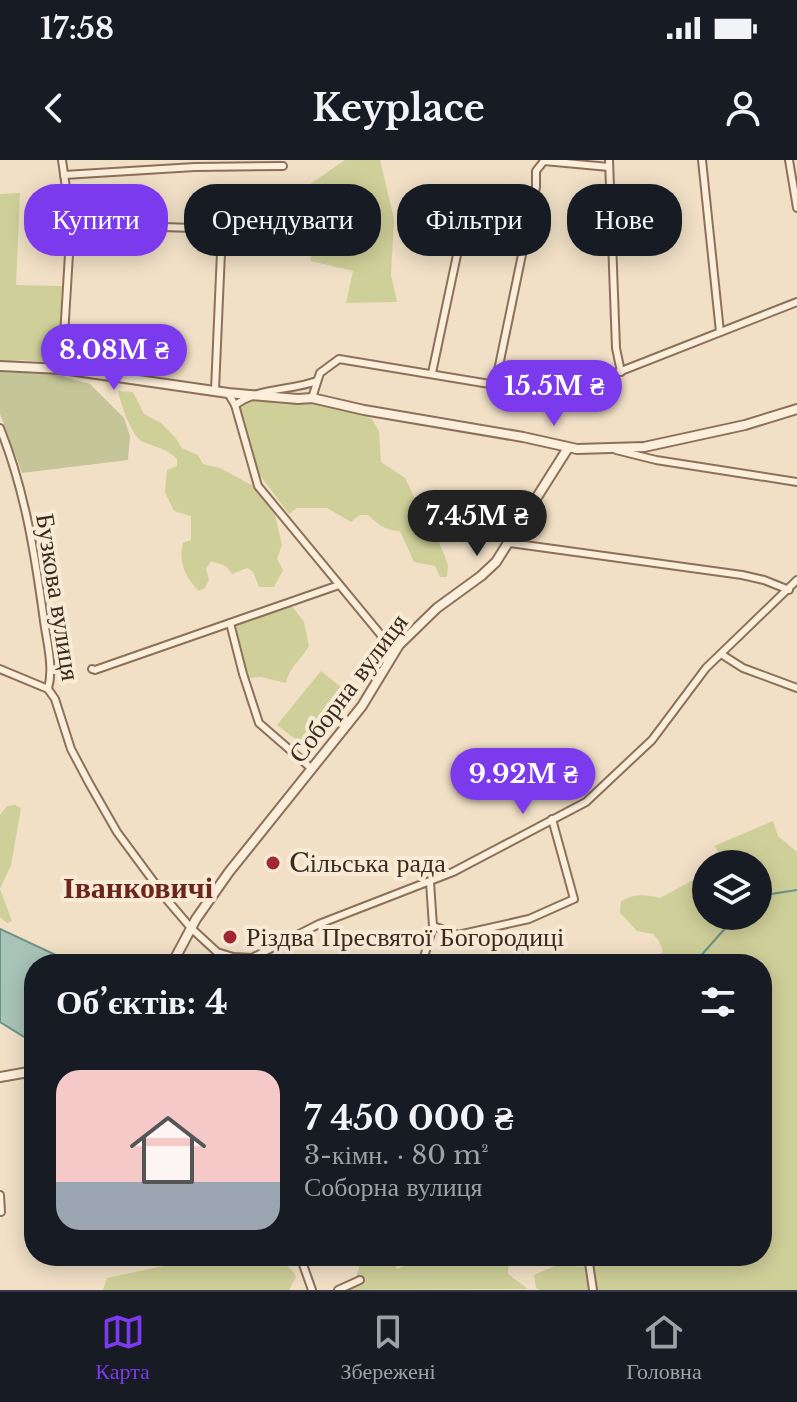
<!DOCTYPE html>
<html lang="uk">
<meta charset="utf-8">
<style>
body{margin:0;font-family:"Libre Baskerville",serif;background:#20242c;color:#f1f3f6;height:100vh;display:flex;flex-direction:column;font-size:30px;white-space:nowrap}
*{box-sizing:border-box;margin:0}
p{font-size:26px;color:#9ea1a6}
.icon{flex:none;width:44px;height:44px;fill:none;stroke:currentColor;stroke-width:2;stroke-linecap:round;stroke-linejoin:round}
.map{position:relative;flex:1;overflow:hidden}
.details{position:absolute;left:24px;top:794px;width:748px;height:312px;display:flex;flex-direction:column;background:#171b24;border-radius:32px;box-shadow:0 4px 20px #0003}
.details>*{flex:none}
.hud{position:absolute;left:24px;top:24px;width:750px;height:72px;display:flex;gap:16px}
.fabs{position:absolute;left:692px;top:690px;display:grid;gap:16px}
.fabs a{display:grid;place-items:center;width:80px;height:80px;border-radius:50%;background:#171b24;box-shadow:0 4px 20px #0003;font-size:40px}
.price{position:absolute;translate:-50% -68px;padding:0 18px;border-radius:28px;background:#7c3aed;color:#fff;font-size:26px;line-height:52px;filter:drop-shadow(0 2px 4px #0008)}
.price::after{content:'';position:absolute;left:50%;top:48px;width:24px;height:18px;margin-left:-12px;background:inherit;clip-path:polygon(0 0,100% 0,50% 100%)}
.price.on{background:#222;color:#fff}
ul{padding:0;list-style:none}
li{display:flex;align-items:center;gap:24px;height:200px;padding:0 32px}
li span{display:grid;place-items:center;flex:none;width:224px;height:160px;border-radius:24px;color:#555}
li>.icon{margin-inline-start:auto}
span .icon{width:96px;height:96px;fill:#fffc;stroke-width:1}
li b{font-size:34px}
h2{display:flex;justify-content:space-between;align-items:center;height:96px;padding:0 32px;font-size:34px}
.pill{padding:0 28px;border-radius:32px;background:#171b24;box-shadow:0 4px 20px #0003;font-size:28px;line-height:72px}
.pill.on{background:#7c3aed;color:#fff}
.status{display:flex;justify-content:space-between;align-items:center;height:56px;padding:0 40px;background:#171b24;direction:ltr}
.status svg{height:22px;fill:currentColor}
header{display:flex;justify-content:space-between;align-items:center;height:104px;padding:0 32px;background:#171b24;font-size:36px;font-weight:700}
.tabs{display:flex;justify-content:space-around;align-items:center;height:112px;border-top:2px solid #363941;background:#171b24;font-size:22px;color:#9ea1a6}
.tabs a{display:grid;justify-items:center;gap:4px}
.tabs .on{color:#7c3aed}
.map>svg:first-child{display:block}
.green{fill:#cfd099}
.cemetery{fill:#c4c598}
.water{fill:#a8c4b9;stroke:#6d9386;stroke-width:2}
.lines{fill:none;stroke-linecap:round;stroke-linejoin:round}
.stream{stroke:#6d9386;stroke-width:2}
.minor-casing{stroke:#8d705a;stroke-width:10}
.tertiary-casing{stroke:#8d705a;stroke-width:12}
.minor{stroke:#fbeeda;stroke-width:6}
.tertiary{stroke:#fbeeda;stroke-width:8}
.poi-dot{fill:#a02734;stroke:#f8ebd6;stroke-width:3}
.labels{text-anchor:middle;stroke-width:8;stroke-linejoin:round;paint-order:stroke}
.street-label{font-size:26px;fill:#3d2a1f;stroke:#f8ebd6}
.poi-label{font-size:26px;fill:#3d2a1f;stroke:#f8ebd6;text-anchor:start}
.quarter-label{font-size:30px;font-weight:bold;fill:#6c251c;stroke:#f8ebd6}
</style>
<div class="status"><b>17:58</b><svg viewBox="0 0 49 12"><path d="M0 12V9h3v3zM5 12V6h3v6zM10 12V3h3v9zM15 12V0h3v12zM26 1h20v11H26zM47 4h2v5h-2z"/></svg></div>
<header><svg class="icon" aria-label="back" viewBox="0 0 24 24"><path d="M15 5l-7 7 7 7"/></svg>Keyplace<svg class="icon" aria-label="person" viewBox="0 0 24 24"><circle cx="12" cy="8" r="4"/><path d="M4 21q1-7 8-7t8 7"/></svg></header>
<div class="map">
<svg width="797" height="1130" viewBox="0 0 797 1130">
<rect width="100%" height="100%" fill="#f1e0c6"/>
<g class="green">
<polygon points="345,0 380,0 394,59 391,115 397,142 346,143 353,111 311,101 303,29"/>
<polygon points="20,33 16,125 62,126 58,199 53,203 22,200 0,202 0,34"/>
<path d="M118,231L133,232L144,254L161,263L175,277L182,288L198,295L203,304L220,308L259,329L275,355L282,385L277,399L283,410L274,427H259L253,412L247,408L232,414L226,406L211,401L206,409L209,420L205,428L199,431C185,418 178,401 183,383L191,380V356L174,351L165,332L167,310L177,306V299C167,289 156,287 143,282C132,278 120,242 118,231Z"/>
<path d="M249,240L333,245L372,259L379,271L381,302L405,318L414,337L423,348L424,358L432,366L444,394L448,406L447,417H440L435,406L414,402L400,371C386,371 377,364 368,355H360L351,362L327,348H297L289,354L259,314L239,249Z"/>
<path d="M292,446L304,462L309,486C302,498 288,509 286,523L261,517L248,518L235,466Z"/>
<polygon points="321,511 347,532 304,586 277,565"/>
<polygon points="15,645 21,648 11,705 0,729 12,761 7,763 0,757 0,655 7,646"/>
<path d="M773,661L778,676L797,692V1130H540L536,1128L534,1115L559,1104L583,1107L582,1096H762V804H647L663,792L659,781L653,774L637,771L620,753L621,741C634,734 645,734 660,738L706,713V756H758V704H720L725,700L714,686Z"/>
<path d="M228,1096C249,1096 286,1093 296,1117L289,1130H103L107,1118L191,1100L204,1106L214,1098Z"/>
<polygon points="359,1096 390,1096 397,1109 412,1103 412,1096 509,1096 508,1114 528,1129 332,1130 355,1119 359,1108"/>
</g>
<polygon class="cemetery" points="0,211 61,214 64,217 90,224 124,258 130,276 128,300 22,313 0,254"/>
<polygon class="water" points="0,769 75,804 34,804 34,883 0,862"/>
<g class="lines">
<g class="stream">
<polyline points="758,736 797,730"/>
<polyline points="680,804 698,799 736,756"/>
</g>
<g class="minor-casing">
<g id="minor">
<polyline points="62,0 70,56 74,64"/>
<polyline points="609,0 616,188 621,212"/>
<polyline points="702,0 720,172"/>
<polyline points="789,0 797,48"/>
<polyline points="64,15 195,7 283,6"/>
<polyline points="62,209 69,94 74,64 222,69 215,230"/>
<polyline points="432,213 468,43"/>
<polyline points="495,225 536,27 536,11 544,1 609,7"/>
<polyline points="228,233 235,245 258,326 381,475 387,502"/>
<polyline points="312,238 320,213 339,199 514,228 578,228 797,142"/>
<path d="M235,245C260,227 289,231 317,221"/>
<path d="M0,268C25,330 35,395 44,461C47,483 54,507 48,529L55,539L71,589L89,623L117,672L168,741L191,768L217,792L233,797L252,798L319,764L453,712L586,642L652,580L706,508L797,420"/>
<polyline points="616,290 656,300 797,322"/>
<polyline points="510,383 742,415 764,420 789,430"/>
<polyline points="230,463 243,514 259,563 312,609"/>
<polyline points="721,494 743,508 797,528"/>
<polyline points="0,509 48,529"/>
<polyline points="92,509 95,510 339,425"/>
<polyline points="433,766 458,775 529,759 574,739 552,659"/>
<polyline points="422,804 433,766 430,722"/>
<polyline points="0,1035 1,1052"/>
<polyline points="300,1096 312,1130"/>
<polyline points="588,1096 593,1130"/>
<polyline points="338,1130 360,1120"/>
</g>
</g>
<g class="tertiary-casing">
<g id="tertiary">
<polyline points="0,206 62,209 228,233 298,239 312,238 364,250 523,277 577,289 644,287 745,265 797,249"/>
<polyline points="172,804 196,759 229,712 362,546 399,485 437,448 481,416 496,402 568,288"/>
<polyline points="0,917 34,911"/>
</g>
</g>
<use href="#minor" class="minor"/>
<use href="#tertiary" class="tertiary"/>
</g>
<g class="poi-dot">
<circle cx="273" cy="703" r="8"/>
<circle cx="230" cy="777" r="8"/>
</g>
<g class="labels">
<g class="street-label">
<text transform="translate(58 437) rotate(81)" y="9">Бузкова вулиця</text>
<text transform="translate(348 528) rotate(-53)" y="9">Соборна вулиця</text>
</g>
<g class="poi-label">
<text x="289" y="712">Cільська рада</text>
<text x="246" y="786">Різдва Пресвятої Богородиці</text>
</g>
<g class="quarter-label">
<text x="138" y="738">Іванковичі</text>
</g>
</g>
</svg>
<div class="fabs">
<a><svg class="icon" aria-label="layers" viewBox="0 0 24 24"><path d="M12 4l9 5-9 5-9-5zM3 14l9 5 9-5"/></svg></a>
</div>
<b class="price" style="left:114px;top:232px">8.08M ₴</b>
<b class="price" style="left:554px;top:268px">15.5M ₴</b>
<b class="price on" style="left:477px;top:398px">7.45M ₴</b>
<b class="price" style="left:523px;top:656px">9.92M ₴</b>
<div class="hud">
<a class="pill on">Купити</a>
<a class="pill">Орендувати</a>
<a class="pill">Фільтри</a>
<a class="pill">Нове</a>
</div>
<section class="details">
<h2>Об’єктів: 4<svg class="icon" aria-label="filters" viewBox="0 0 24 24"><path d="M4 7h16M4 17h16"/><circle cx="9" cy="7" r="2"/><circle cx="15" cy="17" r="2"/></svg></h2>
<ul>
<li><span style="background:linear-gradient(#f6c9c9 70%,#9aa5b1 0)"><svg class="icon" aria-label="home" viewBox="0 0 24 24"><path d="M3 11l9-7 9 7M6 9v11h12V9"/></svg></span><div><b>7 450 000 ₴</b><p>3-кімн. · 80 m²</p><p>Соборна вулиця</p></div></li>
</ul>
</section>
</div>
<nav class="tabs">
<a class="on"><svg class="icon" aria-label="map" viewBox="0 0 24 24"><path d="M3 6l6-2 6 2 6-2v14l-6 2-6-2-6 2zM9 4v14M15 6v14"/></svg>Карта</a>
<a><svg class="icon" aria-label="saved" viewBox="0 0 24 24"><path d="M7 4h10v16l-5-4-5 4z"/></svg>Збережені</a>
<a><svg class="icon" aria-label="home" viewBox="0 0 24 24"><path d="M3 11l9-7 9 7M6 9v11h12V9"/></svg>Головна</a>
</nav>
